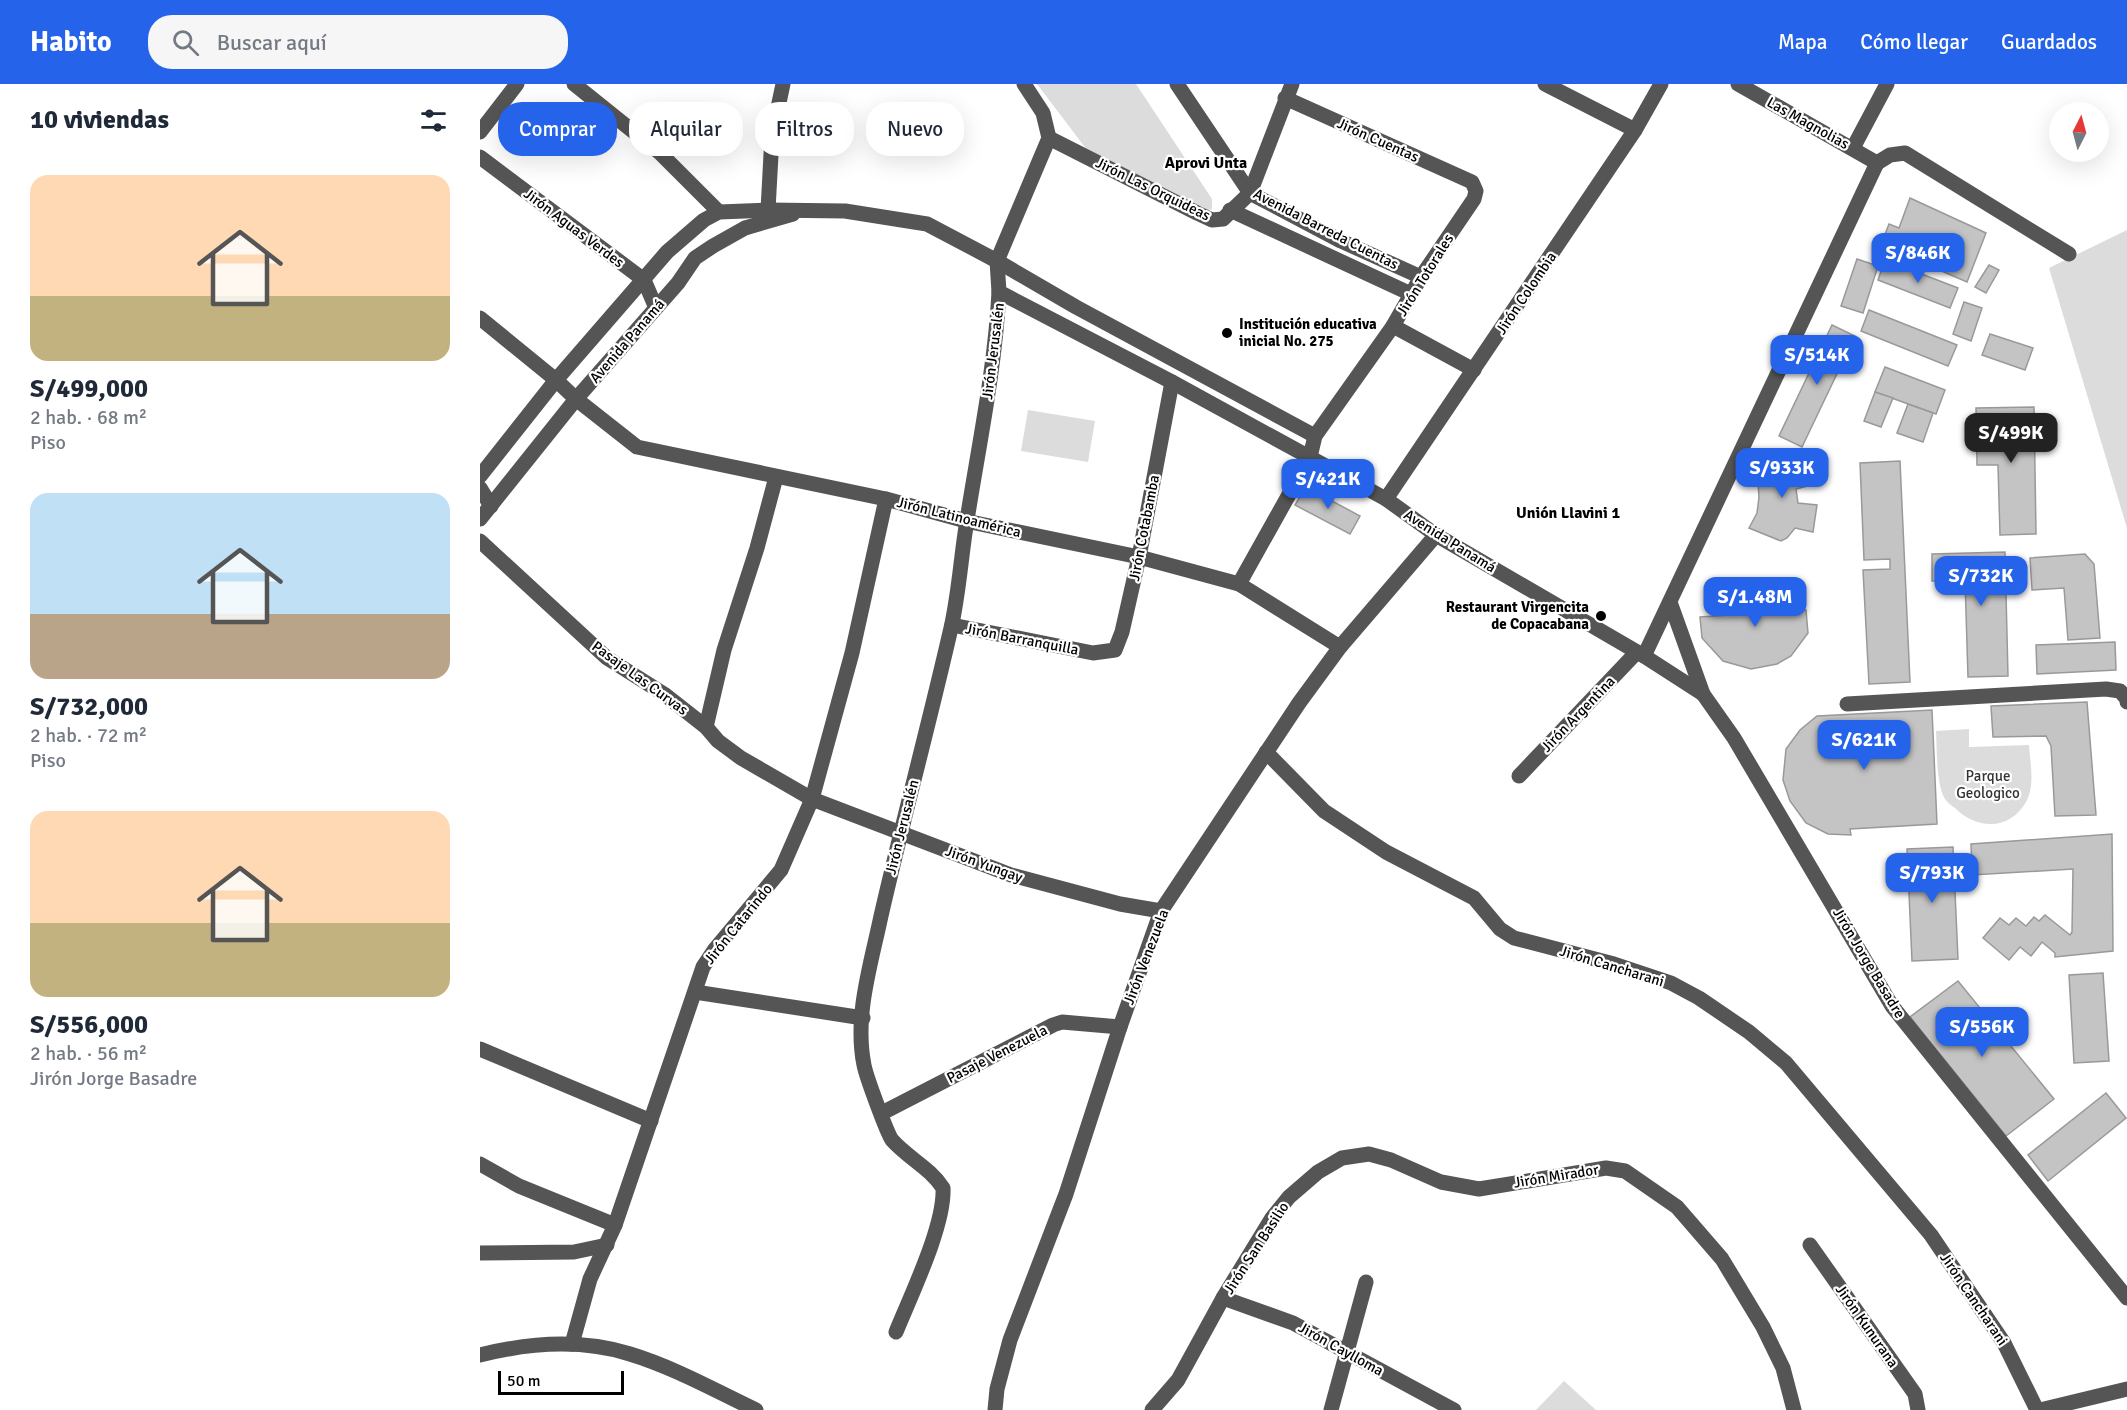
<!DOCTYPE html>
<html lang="es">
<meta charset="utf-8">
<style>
body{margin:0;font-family:Signika,sans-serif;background:#f6f6f7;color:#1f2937;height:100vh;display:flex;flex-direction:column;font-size:22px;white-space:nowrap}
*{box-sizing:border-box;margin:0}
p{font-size:20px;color:#747a83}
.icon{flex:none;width:33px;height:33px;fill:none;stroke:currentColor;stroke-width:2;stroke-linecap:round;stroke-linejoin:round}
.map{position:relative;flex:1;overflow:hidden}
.sheet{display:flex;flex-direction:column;background:#fff;width:480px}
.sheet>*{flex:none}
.banner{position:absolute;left:18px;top:18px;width:570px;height:54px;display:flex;gap:12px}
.needle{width:39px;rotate:6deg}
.tools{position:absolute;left:1569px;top:18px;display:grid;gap:12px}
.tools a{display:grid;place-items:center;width:60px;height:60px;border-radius:50%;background:#fff;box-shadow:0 6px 24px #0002;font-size:30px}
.scale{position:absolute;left:18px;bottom:15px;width:126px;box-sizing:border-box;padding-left:6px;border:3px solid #000;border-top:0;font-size:16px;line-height:21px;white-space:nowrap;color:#000;-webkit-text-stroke:4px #fff;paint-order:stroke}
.price{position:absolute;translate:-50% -51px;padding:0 14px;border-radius:12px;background:#2563eb;color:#fff;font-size:20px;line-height:39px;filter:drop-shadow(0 2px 3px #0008)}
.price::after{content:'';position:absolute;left:50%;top:36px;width:18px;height:14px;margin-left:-9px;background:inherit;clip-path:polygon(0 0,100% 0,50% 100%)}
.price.on{background:#222;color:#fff}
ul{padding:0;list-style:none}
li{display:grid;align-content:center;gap:12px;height:318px;padding:0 30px}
li span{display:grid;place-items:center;height:186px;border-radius:18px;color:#555}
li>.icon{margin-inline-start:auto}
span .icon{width:108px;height:108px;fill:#fffc;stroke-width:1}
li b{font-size:26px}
h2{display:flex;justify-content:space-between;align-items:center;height:72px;padding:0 30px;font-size:26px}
.chip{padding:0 21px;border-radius:24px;background:#fff;box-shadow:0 6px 24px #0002;font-size:21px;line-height:54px}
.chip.on{background:#2563eb;color:#fff}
header{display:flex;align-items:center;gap:36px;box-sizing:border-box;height:84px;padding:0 30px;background:#2563eb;color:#fff}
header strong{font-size:28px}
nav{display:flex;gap:33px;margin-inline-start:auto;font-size:21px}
.search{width:420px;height:54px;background:#f6f6f7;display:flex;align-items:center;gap:15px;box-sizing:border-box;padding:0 21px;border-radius:24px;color:#747a83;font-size:22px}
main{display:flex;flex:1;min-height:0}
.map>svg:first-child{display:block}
.green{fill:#dcdcdc}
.building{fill:#c4c4c4;stroke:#999;stroke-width:1.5}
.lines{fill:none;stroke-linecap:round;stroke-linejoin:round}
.minor{stroke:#555;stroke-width:15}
.poi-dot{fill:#000;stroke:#fff;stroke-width:2}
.labels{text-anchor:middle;stroke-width:4.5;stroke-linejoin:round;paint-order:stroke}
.street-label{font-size:15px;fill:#000;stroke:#fff}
.poi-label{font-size:15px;font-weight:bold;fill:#000;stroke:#fff;text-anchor:start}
.park-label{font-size:15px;fill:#333;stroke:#fff}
.neighbourhood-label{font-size:16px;font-weight:bold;fill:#000;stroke:#fff}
</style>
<header>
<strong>Habito</strong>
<div class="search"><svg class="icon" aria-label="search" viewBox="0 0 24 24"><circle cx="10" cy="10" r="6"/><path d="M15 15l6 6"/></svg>Buscar aquí</div>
<nav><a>Mapa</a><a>Cómo llegar</a><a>Guardados</a></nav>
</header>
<main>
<section class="sheet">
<h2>10 viviendas<svg class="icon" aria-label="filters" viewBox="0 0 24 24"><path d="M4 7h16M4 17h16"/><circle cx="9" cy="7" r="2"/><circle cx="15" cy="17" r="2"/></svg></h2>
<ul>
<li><span style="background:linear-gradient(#ffd9b3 65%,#c2b280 0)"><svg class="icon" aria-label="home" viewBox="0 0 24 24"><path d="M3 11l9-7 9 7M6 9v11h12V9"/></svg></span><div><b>S/499,000</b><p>2 hab. · 68 m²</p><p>Piso</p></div></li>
<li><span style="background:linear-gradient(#bfe0f5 65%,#b9a48a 0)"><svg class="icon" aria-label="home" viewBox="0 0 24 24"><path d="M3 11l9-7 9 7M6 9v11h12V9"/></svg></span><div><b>S/732,000</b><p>2 hab. · 72 m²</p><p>Piso</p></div></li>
<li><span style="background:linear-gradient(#ffd9b3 60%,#c2b280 0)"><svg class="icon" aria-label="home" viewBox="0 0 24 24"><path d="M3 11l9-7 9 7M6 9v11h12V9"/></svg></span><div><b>S/556,000</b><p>2 hab. · 56 m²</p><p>Jirón Jorge Basadre</p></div></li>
</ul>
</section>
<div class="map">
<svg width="1647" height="1326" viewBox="0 0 1647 1326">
<rect width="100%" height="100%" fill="#fff"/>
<g class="green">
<polygon points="557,0 656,0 732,115 732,125 724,128 607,66"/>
<polygon points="1647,146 1647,444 1569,184"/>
<polygon points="548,326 615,337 608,378 541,367"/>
<path d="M1489,645V663L1549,661C1550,677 1555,700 1547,716C1532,746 1498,747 1475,724C1472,722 1467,718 1465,715C1456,701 1457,663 1456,647Z"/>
<polygon points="1084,1297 1116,1326 1056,1326"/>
</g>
<g class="building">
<polygon points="1430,114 1506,149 1487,198 1401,161 1409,140 1419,144"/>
<polygon points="1377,175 1398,182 1383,229 1361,222"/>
<polygon points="1405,176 1478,204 1470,224 1398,196"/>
<polygon points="1509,181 1519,186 1506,209 1495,203"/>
<polygon points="1484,218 1502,224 1491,257 1473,250"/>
<polygon points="1389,226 1477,261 1468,282 1381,247"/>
<polygon points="1352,241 1375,252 1322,363 1299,352"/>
<polygon points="1510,250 1553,264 1545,286 1502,271"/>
<polygon points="1405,283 1465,306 1456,330 1395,308"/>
<polygon points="1395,308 1413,314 1401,343 1384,337"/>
<polygon points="1428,320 1453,329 1443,358 1417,349"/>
<polygon points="1554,323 1556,450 1520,451 1518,381 1497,381 1496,324"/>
<polygon points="1301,369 1308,383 1328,378 1335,400 1316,405 1318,419 1337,421 1333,448 1315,444 1307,454 1301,457 1269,444 1277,429 1279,413 1278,399 1270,388"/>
<polygon points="1420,377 1430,598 1389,600 1383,486 1410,485 1410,475 1384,476 1380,379"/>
<polygon points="826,403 880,432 870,450 815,421"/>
<polygon points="1525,468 1528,592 1488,593 1485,496 1452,497 1452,470"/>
<polygon points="1605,470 1614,480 1620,554 1588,556 1584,504 1552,506 1550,474"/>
<polygon points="1298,495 1299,509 1289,510 1289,528 1326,526 1328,549 1311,572 1297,580 1271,585 1243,577 1222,554 1220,533 1263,530 1263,513 1247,513 1246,497"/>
<polygon points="1635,558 1636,586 1557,590 1556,561"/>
<polygon points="1607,618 1616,731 1575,732 1571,662 1566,652 1513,653 1511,622"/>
<polygon points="1452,626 1457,740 1370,745 1371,751 1348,750 1326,739 1310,717 1303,696 1306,665 1320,646 1337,632"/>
<polygon points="1632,750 1633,867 1575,873 1575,869 1562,858 1551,872 1540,863 1529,876 1503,854 1520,834 1529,841 1536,834 1546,842 1554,833 1559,837 1565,831 1590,851 1592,848 1593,785 1492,791 1491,760"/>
<polygon points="1473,763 1478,875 1432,877 1427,765"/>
<polygon points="1623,889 1629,977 1594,979 1589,891"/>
<polygon points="1478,897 1574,1015 1526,1052 1430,933"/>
<polygon points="1626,1009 1646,1034 1568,1097 1548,1071"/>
</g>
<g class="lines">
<g class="minor">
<polyline points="94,0 180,69 239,128"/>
<polyline points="544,0 563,29 569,54 517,177 519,208 692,298 906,415 956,451 1164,572 1223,610"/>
<polyline points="697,0 770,109 861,157 941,193"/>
<polyline points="1065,0 1155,46"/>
<polyline points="1258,0 1397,79"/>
<polyline points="0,48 37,0"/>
<polyline points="569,54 717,129 732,136 743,135 770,109 812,0"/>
<polyline points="1373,64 1407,0"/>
<polyline points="0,73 164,196 176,224"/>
<polyline points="1397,79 1410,71 1425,69 1589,170"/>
<polyline points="288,126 292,52 303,0"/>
<polyline points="750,126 931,210"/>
<polyline points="0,234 76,296 96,315 157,363 406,415 486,437 659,473 759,500 860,563"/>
<polyline points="913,242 994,286"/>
<polyline points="0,392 76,296 187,168 224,136 239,128 288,126 365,127 447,140 517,177 596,223 835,352"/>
<polyline points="0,404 11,422"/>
<polyline points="906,415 1155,46 1181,0"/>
<polyline points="0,435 96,315 198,199 215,174 233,162 265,144 313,130"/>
<polyline points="0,457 127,574 184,610 226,643 238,657 261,674 332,715 531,791 640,820 681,827"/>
<polyline points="759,500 830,373 835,352 913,242 941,193 994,115 996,107 992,98 805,14"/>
<polyline points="1190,518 1223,610 1254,654 1412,922 1647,1214"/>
<polyline points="472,541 613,569 635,566 642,548 659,473 692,298"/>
<polyline points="1164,572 1397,79"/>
<polyline points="1367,620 1626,605 1640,607 1647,615 1647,618"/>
<polyline points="226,643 244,566 277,464 296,393"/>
<polyline points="786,668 844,727 906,768 994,814 1020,845 1034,854 1134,880 1191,899 1219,914 1269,948 1306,979 1451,1151 1524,1259 1557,1326"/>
<polyline points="1039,692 1156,569"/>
<polyline points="215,908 383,934"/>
<polyline points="0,965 171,1037"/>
<polyline points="402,1029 573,941 582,938 640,943"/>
<polyline points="0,1080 39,1102 135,1141"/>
<polyline points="1330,1161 1435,1310 1438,1326"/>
<polyline points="0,1169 94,1168 127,1161"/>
<polyline points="743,1214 813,1239 974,1326"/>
<path d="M416,1248C431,1211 465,1141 463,1104C450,1084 428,1074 412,1056C407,1049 386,992 384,981C374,932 391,880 401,832C423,736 449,640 471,544C479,509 481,472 487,436C499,360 515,285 519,208"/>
<polyline points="92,1260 110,1195 135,1141 223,883 235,865 301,786 332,715 372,569 406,415"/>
<path d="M0,1271C48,1259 102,1255 150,1270C193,1283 236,1307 276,1326"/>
<polyline points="515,1326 517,1305 530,1256 586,1110 640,943 681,827 819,619 860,563 956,451"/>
<polyline points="672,1326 698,1296 743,1214 792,1134 809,1113 838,1088 862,1074 889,1070 911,1076 961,1098 999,1105 1126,1084 1145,1087 1197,1123 1242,1175 1283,1243 1303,1284 1314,1326"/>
<polyline points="851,1326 886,1198"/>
<polyline points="1560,1326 1647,1305"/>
</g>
</g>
<g class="poi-dot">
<circle cx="747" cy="249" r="6"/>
<circle cx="1121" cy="532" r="6"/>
</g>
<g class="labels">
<g class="street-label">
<text transform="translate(1328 39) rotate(29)" y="5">Las Magnolias</text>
<text transform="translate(898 56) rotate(24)" y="5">Jirón Cuentas</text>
<text transform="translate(673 105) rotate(26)" y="5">Jirón Las Orquideas</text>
<text transform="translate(94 144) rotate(37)" y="5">Jirón Aguas Verdes</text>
<text transform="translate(846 145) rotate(27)" y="5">Avenida Barreda Cuentas</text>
<text transform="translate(945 191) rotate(-58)" y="5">Jirón Totorales</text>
<text transform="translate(1046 209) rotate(-56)" y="5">Jirón Colombia</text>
<text transform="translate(147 257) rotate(-49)" y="5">Avenida Panamá</text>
<text transform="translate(513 267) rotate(-83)" y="5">Jirón Jerusalén</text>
<text transform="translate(479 433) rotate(14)" y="5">Jirón Latinoamérica</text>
<text transform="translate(664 444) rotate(-79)" y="5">Jirón Cotabamba</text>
<text transform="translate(970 457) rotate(32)" y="5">Avenida Panamá</text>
<text transform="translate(542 555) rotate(11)" y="5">Jirón Barranquilla</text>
<text transform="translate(160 594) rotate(36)" y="5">Pasaje Las Curvas</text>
<text transform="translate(1098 630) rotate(-46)" y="5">Jirón Argentina</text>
<text transform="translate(422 743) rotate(-76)" y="5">Jirón Jerusalén</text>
<text transform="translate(504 780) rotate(20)" y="5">Jirón Yungay</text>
<text transform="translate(258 840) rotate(-51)" y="5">Jirón Catarindo</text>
<text transform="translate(666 873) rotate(-69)" y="5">Jirón Venezuela</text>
<text transform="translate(1389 879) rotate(59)" y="5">Jirón Jorge Basadre</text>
<text transform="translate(1132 882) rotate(17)" y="5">Jirón Cancharani</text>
<text transform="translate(517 970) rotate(-27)" y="5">Pasaje Venezuela</text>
<text transform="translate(1076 1092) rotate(-9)" y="5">Jirón Mirador</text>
<text transform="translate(776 1164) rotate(-57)" y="5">Jirón San Basilio</text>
<text transform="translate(1494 1215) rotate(56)" y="5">Jirón Cancharani</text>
<text transform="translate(1387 1242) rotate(55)" y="5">Jirón Kunurana</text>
<text transform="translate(861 1265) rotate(29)" y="5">Jirón Caylloma</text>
</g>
<g class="poi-label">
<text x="759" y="245">Institución educativa<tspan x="759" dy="17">inicial No. 275</tspan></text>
<text x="1109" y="528" text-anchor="end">Restaurant Virgencita<tspan x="1109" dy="17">de Copacabana</tspan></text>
</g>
<g class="park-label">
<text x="1508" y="697">Parque<tspan x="1508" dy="17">Geologico</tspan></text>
</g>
<g class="neighbourhood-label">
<text x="726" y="84">Aprovi Unta</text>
<text x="1088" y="434">Unión Llavini 1</text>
</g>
</g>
</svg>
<div class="tools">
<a><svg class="needle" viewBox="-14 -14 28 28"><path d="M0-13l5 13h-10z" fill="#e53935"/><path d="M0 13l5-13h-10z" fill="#747a83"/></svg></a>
</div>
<div class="scale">50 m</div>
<b class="price" style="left:1438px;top:200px">S/846K</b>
<b class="price" style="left:1337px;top:302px">S/514K</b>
<b class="price on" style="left:1531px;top:380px">S/499K</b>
<b class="price" style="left:1302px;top:415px">S/933K</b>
<b class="price" style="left:848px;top:426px">S/421K</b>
<b class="price" style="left:1501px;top:523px">S/732K</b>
<b class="price" style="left:1275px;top:544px">S/1.48M</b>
<b class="price" style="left:1384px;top:687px">S/621K</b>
<b class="price" style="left:1452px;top:820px">S/793K</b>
<b class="price" style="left:1502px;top:974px">S/556K</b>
<div class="banner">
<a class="chip on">Comprar</a>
<a class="chip">Alquilar</a>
<a class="chip">Filtros</a>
<a class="chip">Nuevo</a>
</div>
</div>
</main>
